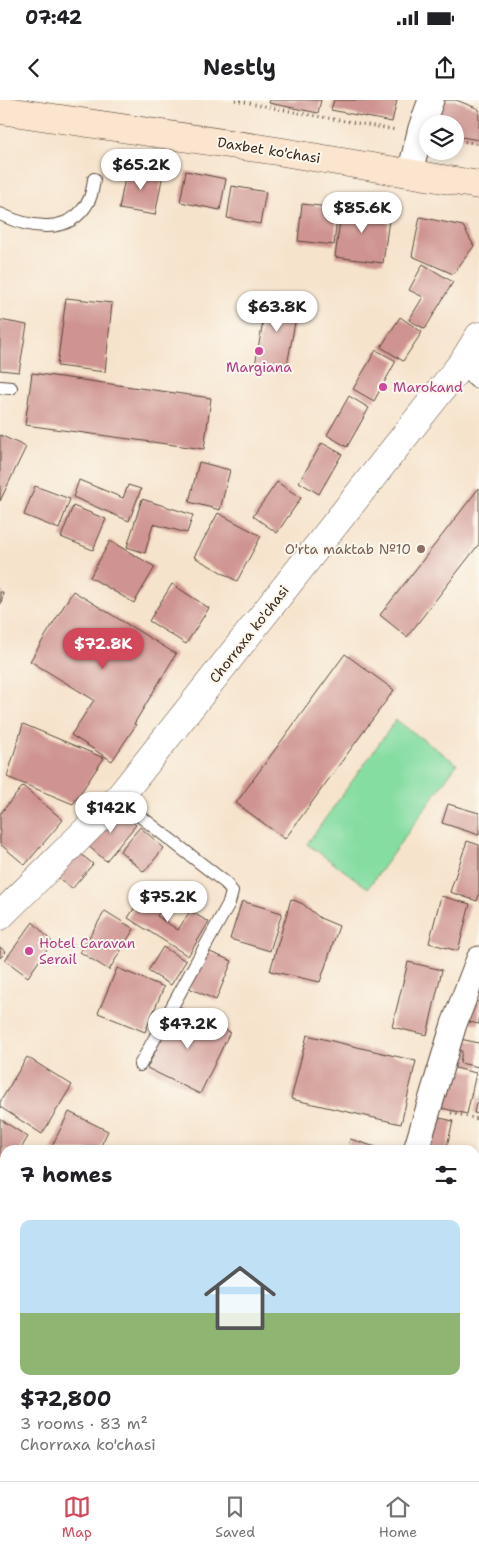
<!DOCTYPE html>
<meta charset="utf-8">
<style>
body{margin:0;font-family:"Shantell Sans",sans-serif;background:#f6f6f6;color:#202124;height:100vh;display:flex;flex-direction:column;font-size:19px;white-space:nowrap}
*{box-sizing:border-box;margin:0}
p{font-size:16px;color:#757577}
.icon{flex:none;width:28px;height:28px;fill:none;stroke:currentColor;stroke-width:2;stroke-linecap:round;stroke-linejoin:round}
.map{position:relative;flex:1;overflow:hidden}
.panel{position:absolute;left:0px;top:1045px;width:480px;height:336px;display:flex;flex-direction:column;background:#fff;border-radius:15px 15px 0 0;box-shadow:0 2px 8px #0003}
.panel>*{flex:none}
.buttons{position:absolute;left:419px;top:15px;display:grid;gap:10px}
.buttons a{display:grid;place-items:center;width:45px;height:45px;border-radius:50%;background:#fff;box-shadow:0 2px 8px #0003;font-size:25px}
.price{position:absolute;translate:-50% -42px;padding:0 11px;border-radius:18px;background:#fff;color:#222;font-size:16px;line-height:32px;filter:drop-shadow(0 1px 2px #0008)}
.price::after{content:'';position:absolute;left:50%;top:30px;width:15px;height:11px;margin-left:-8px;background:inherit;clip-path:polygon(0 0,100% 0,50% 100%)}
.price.active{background:#d1495b;color:#fff}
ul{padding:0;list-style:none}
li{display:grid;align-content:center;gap:10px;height:265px;padding:0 20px}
li span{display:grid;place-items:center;height:155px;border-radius:10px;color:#555}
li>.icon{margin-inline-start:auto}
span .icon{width:90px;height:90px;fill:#fffc;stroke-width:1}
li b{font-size:21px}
h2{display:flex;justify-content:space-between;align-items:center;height:60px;padding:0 20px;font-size:21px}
.status{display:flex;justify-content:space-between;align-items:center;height:35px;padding:0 25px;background:#fff;direction:ltr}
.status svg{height:14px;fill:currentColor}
header{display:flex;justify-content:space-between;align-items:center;height:65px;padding:0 20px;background:#fff;font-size:22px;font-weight:700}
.tab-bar{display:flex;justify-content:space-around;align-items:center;height:70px;border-top:1px solid #e0e0e0;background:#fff;font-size:14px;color:#757577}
.tab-bar a{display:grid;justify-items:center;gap:2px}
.tab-bar .active{color:#d1495b}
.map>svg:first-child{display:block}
.green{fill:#85dda2;stroke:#608460}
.building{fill:#cf9491}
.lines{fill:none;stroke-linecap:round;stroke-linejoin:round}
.service-casing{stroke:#574638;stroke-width:14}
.minor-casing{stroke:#574638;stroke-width:27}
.tertiary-casing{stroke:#574638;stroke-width:29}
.secondary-casing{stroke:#574638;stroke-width:29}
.path{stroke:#574638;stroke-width:3;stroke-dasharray:1 4;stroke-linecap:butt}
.service{stroke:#fff;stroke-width:12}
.minor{stroke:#fff;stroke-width:25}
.tertiary{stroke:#fff;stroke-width:28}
.secondary{stroke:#fce5cf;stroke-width:28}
.hotel-dot{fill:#d1479c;stroke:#fbf7ec;stroke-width:2}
.education-dot{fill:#8d6e63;stroke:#fbf7ec;stroke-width:2}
.labels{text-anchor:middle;stroke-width:4;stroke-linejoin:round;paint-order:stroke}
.street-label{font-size:14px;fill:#3b2a1e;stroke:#fbf7ec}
.hotel-label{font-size:14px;fill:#b23c85;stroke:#fbf7ec;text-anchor:start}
.education-label{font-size:14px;fill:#785e54;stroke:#fbf7ec;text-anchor:end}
</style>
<div class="status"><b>07:42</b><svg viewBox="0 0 49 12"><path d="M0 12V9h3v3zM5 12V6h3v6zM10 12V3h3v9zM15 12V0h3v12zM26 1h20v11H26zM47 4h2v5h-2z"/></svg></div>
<header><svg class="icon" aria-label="back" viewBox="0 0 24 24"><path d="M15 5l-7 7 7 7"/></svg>Nestly<svg class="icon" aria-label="share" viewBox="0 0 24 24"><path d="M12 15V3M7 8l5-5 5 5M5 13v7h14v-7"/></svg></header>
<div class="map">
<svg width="479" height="1381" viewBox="0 0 479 1381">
<rect width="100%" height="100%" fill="#fbf7ec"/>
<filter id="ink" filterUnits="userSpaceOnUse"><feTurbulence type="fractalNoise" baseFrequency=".02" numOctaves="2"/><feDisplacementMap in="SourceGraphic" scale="10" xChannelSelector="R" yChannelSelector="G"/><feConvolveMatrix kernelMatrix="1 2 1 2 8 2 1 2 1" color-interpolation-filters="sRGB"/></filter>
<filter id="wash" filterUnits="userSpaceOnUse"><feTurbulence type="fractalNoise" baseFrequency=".0096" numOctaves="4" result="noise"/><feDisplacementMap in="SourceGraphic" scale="20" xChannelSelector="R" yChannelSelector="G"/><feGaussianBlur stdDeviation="1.12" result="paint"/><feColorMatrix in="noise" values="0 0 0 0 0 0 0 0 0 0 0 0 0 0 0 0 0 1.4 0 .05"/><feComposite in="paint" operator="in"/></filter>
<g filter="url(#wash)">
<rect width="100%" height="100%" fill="#f6e3cc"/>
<polygon class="green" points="396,620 457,664 368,788 307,744"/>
<g id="blocks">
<g class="building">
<polygon points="270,0 321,0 318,13 269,3"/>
<polygon points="334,0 397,0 392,22 331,10"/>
<polygon points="436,0 456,0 479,9 479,40 455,36 455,24 430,24"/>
<polygon points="127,67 163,74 155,115 119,109"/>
<polygon points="186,71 226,79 220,110 180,102"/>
<polygon points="232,86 266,92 260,124 227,118"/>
<polygon points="302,104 338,108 334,145 298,141"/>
<polygon points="342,105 390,112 383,163 335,157"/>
<polygon points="420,117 463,126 474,146 453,174 412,156"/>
<polygon points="423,164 453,182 425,229 409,220 423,197 409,190"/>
<polygon points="268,195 299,201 286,271 255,265"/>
<polygon points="66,198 112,203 105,272 57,266"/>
<polygon points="400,217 422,232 403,261 381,247"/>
<polygon points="0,220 27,225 19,272 0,270"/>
<polygon points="376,250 396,261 374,301 353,289"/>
<polygon points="32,273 211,298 204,349 25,325"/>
<polygon points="349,296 369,308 347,347 327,335"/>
<polygon points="0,335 26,347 0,401"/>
<polygon points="322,343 342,354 319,394 299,382"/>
<polygon points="199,362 230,370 220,410 189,402"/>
<polygon points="79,380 123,398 128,385 141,389 129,421 73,397"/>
<polygon points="277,382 301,398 277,433 253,416"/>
<polygon points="35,386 70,399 59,429 24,415"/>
<polygon points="479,388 479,444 407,537 380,515"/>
<polygon points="142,399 193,415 187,433 153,424 145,453 127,447"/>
<polygon points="73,406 106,419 93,450 61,437"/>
<polygon points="218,413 261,436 237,481 194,457"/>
<polygon points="110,441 155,467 134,503 90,477"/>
<polygon points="172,484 209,508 186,544 149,521"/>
<polygon points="73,491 176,554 134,624 136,625 112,661 71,635 94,600 30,561"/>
<polygon points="0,492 3,492 1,504 0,504"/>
<polygon points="345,554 394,590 285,739 236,703"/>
<polygon points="23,624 104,658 73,704 7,677"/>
<polygon points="23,686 63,720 25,765 0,744 0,714"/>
<polygon points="448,704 479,713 479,735 442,723"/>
<polygon points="115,708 136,725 106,761 86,744"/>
<polygon points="140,727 164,748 144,772 120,751"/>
<polygon points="467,741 479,745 479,795 477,801 450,792"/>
<polygon points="76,750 93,764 72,789 55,775"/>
<polygon points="147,788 167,800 157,816 178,830 190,811 209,822 188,856 128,818"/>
<polygon points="441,796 470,804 458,851 429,843"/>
<polygon points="291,799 303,804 320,818 339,826 320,882 270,871"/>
<polygon points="242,801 282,813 270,851 230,839"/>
<polygon points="105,811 134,829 109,870 80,852"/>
<polygon points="33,822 52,842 28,877 5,860"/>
<polygon points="0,847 6,852 0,858"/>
<polygon points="163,847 186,861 171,885 148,871"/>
<polygon points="205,850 232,861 216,900 189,888"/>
<polygon points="408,862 442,870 427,935 392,927"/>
<polygon points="117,868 164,887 145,932 98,913"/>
<polygon points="474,901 479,902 479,924 469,922"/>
<polygon points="177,906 230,932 200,994 147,968"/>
<polygon points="307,935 416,961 401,1024 291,999"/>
<polygon points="460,939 479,943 479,967 460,963 462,951 457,950"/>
<polygon points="27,957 72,985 42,1034 0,1007 0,1002"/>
<polygon points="447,966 476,973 467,1014 437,1007"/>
<polygon points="478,995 479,995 479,1014 474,1013"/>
<polygon points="69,1012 108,1031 99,1050 50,1050"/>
<polygon points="427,1015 453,1021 446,1050 419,1050"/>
<polygon points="0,1019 28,1037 20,1050 5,1050 5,1073 0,1081"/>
<polygon points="350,1039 385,1050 347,1050"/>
<polygon points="478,1090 479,1090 479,1148 475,1147 475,1104"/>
<polygon points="475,1200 479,1201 479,1244 475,1244"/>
<polygon points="0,1242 5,1243 5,1314 0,1313"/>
<polygon points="35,1376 37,1376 52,1381 34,1381"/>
<polygon points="247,1376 339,1376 338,1381 244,1381"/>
<polygon points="357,1376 374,1380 374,1381 356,1381"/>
<polygon points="375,1376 406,1376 406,1381 375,1379"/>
<polygon points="0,1377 13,1380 13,1381 0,1381"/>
</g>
</g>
</g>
<g filter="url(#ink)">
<use href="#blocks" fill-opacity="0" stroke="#574638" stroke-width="1"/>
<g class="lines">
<g class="service-casing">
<g id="service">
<path d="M0,114C29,128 69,136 88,102C92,96 93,86 94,79"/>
<polyline points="0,287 11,288"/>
<polyline points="118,699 226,783 232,792 229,803 140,965"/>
</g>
</g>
<g class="minor-casing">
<g id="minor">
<polyline points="410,73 421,28 431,0"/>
<polyline points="463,262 479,276"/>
<polyline points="416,1050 454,924 479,859"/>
<polyline points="475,1249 479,1250"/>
<polyline points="0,1335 5,1336"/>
<polyline points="180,1376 203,1381"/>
<polyline points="241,1381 243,1376"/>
</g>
</g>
<g class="tertiary-casing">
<polyline id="tertiary" points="0,816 118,699 463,262 479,236"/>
</g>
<g class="secondary-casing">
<polyline id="secondary" points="0,10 277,51 479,85"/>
</g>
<g class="path">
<polyline points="235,0 299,13 396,30"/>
<polyline points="455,40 479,44"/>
<polyline points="451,1013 479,1019"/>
</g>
<use href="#service" class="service"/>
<use href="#minor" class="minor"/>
<use href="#tertiary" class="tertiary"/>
<use href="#secondary" class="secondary"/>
</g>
</g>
<g class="hotel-dot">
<circle cx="259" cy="251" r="5"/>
<circle cx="383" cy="287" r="5"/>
<circle cx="29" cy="851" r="5"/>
</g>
<circle class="education-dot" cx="421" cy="449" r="5"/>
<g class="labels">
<g class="street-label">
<text transform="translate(269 50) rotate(9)" y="5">Daxbet ko'chasi</text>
<text transform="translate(249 534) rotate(-52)" y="5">Chorraxa ko'chasi</text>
</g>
<g class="hotel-label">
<text x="259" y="272" text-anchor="middle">Margiana</text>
<text x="393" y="292">Marokand</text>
<text x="39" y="848">Hotel Caravan<tspan x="39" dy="16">Serail</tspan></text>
</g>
<g class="education-label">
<text x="411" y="454">O'rta maktab №10</text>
</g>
</g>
</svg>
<div class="buttons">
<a><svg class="icon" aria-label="layers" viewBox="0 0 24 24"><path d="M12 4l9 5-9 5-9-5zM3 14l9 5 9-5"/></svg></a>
</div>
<b class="price" style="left:141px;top:91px">$65.2K</b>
<b class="price" style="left:362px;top:134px">$85.6K</b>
<b class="price" style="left:277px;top:233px">$63.8K</b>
<b class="price active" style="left:103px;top:570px">$72.8K</b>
<b class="price" style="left:111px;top:734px">$142K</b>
<b class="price" style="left:168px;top:823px">$75.2K</b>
<b class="price" style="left:188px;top:950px">$47.2K</b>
<section class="panel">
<h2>7 homes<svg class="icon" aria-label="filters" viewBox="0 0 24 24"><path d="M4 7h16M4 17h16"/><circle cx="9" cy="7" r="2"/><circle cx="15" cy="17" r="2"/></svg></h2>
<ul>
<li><span style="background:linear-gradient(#bfe0f5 60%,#8fb573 0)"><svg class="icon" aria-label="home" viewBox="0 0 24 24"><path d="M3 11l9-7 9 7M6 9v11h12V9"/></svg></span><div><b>$72,800</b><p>3 rooms · 83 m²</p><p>Chorraxa ko'chasi</p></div></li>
</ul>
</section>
</div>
<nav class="tab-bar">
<a class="active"><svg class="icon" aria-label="map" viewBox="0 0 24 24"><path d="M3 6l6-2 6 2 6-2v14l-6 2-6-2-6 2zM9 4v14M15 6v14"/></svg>Map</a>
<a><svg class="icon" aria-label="saved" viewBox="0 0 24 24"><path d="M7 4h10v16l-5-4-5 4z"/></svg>Saved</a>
<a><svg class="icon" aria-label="home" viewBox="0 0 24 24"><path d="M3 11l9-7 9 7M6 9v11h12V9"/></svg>Home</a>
</nav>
